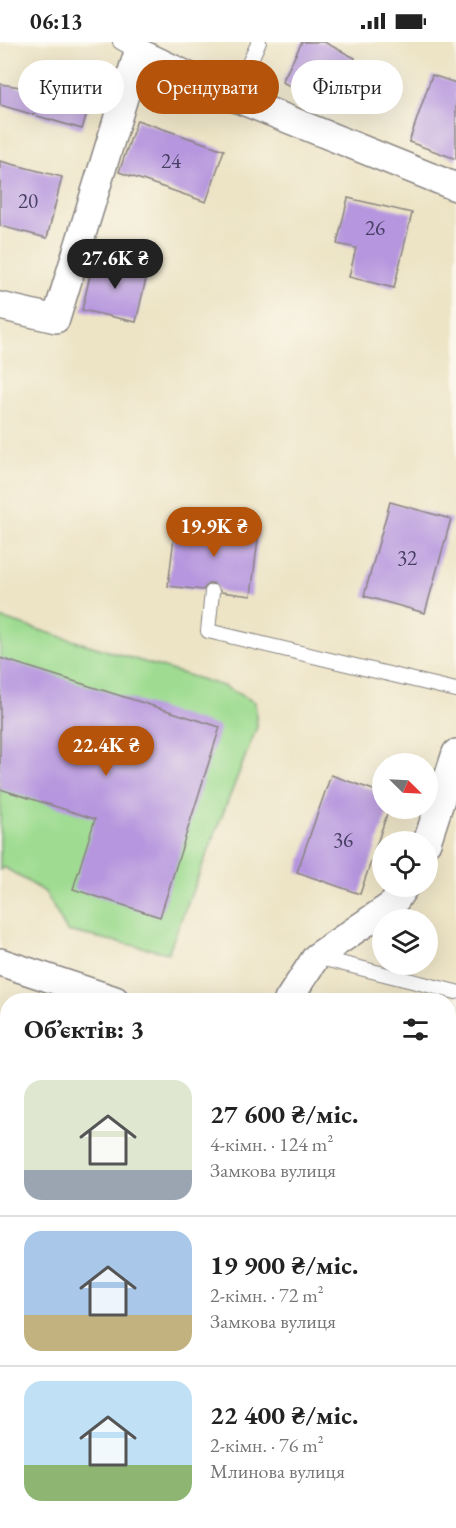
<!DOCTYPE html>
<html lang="uk">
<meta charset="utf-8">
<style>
body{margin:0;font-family:"EB Garamond",serif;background:#f2f2f2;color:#222;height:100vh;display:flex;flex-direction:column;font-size:22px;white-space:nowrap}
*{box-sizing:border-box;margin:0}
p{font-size:20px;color:#767676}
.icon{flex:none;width:33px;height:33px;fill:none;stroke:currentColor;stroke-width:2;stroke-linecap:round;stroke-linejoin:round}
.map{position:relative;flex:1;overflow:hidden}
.drawer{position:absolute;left:0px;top:951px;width:456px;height:536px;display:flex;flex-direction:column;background:#fff;border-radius:24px 24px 0 0;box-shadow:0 6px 24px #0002}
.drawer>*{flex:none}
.top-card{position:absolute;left:18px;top:18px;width:420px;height:54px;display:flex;gap:12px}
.needle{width:39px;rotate:114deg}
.tools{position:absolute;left:372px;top:711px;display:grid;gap:12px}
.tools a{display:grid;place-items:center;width:66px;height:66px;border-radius:50%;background:#fff;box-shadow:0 6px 24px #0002;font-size:30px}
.price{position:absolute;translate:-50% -51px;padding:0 14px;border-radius:21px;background:#b45309;color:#fff;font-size:20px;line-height:39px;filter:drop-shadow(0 2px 3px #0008)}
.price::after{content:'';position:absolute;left:50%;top:36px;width:18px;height:14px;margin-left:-9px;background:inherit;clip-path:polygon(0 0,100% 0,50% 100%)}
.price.active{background:#222;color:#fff}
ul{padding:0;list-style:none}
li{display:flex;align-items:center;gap:18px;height:150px;padding:0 24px}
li+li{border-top:2px solid #e0e0e0}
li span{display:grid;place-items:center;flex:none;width:168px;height:120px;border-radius:18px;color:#555}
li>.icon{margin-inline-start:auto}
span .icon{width:72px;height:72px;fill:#fffc;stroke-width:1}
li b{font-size:26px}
h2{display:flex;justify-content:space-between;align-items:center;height:72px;padding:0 24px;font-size:26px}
.chip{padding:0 21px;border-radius:27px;background:#fff;box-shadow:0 6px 24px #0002;font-size:21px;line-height:54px}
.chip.active{background:#b45309;color:#fff}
.status{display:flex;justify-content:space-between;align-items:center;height:42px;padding:0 30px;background:#fff;direction:ltr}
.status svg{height:16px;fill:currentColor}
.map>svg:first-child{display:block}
.green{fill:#9fdc91;stroke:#607f66;stroke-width:1.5}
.building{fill:#b696de}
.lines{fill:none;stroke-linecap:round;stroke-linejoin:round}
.lane-casing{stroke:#888380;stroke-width:16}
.street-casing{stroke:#888380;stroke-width:30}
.primary-casing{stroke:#888380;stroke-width:36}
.lane{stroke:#fff;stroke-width:14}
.street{stroke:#fff;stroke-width:27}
.primary{stroke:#fcba8d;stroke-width:33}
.labels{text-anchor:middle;stroke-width:4.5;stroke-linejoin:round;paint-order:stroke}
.number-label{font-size:21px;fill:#473f64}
</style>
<div class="status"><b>06:13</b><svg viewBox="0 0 49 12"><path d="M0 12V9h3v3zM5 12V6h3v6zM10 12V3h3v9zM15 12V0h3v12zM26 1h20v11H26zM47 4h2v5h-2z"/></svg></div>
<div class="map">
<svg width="456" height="1486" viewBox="0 0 456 1486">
<rect width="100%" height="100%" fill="#fbf7ec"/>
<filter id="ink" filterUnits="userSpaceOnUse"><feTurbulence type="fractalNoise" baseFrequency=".0167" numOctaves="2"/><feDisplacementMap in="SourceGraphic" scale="12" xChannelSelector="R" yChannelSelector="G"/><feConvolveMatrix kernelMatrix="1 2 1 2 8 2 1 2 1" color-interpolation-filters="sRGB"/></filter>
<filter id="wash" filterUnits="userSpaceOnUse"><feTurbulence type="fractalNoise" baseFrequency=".008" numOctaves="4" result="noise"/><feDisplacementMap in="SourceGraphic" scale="24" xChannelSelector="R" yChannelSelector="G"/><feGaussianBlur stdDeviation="1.35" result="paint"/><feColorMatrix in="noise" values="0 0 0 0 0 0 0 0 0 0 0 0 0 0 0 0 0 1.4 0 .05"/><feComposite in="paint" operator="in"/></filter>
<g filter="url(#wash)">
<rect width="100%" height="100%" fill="#ede4c6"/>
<g class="green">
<polygon points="0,576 223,644 255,660 257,685 168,911 67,889 45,850 4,825 0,828"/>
<polygon points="456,1465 456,1481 442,1486 398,1486 418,1479 448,1479 449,1468"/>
</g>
<g id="blocks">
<g class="building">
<polygon points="302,0 324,0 355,16 330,64 282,40"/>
<polygon points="50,20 98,35 82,87 0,63 0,42 42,48"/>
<polygon points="432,33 456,41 456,117 409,100"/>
<polygon points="137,78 224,108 206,160 119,130"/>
<polygon points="0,119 62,135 47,196 0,184"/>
<polygon points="348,156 412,171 394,246 349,235 356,206 337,202"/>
<polygon points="94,216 148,228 136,280 82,268"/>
<polygon points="390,460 451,477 425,571 364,554"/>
<polygon points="176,479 259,488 251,554 221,550 213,541 208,542 203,548 168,544"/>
<polygon points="0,616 220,685 160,875 73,847 95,777 0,747"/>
<polygon points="331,733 382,751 382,766 389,766 360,852 297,830"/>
</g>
</g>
</g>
<g filter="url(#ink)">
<use href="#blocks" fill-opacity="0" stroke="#888380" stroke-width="1.5"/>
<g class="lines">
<g class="lane-casing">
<g id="lane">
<polyline points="120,0 138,10"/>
<polyline points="233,55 259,0"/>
<polyline points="212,550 208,589 456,648"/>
<polyline points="316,915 456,950"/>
</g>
</g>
<g class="street-casing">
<g id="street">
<polyline points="0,264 56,277 138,10 233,55 456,145"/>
<polyline points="427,800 456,711"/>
<polyline points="0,920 115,958"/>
<polyline points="288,958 316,915 393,862 405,844"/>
<polyline points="0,1301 8,1289"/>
<polyline points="448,1357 456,1362"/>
</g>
</g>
<g class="primary-casing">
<g id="primary">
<polyline points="448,1445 456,1442"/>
<polyline points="336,1486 356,1479"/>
</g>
</g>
<use href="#lane" class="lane"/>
<use href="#street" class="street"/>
<use href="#primary" class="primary"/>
</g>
</g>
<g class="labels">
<g class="number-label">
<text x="171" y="126">24</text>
<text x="28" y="166">20</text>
<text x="375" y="193">26</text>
<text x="407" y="523">32</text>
<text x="343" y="805">36</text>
</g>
</g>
</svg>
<div class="tools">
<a><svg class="needle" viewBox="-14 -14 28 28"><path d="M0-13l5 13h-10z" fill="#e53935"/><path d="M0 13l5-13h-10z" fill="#767676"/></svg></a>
<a><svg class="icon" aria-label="locate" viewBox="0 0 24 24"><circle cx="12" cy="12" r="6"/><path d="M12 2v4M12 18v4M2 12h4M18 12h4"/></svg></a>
<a><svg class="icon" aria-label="layers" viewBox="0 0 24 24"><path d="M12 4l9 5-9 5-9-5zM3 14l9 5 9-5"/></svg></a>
</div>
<b class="price active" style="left:115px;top:248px">27.6K ₴</b>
<b class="price" style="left:214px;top:516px">19.9K ₴</b>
<b class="price" style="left:106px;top:735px">22.4K ₴</b>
<div class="top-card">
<a class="chip">Купити</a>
<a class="chip active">Орендувати</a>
<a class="chip">Фільтри</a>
</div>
<section class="drawer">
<h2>Об’єктів: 3<svg class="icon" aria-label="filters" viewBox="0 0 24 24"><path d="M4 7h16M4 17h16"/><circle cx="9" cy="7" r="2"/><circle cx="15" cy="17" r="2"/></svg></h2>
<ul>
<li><span style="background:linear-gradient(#dfe7d0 75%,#9aa5b1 0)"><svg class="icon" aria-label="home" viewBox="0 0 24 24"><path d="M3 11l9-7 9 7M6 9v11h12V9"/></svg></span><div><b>27 600 ₴/міс.</b><p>4-кімн. · 124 m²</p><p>Замкова вулиця</p></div></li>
<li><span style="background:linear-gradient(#a9c7e8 70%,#c2b280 0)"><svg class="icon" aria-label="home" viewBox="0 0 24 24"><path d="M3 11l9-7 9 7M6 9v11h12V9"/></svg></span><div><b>19 900 ₴/міс.</b><p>2-кімн. · 72 m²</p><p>Замкова вулиця</p></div></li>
<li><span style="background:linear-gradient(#bfe0f5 70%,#8fb573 0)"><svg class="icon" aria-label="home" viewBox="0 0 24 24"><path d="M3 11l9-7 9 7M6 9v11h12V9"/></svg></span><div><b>22 400 ₴/міс.</b><p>2-кімн. · 76 m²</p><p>Млинова вулиця</p></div></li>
</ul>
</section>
</div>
